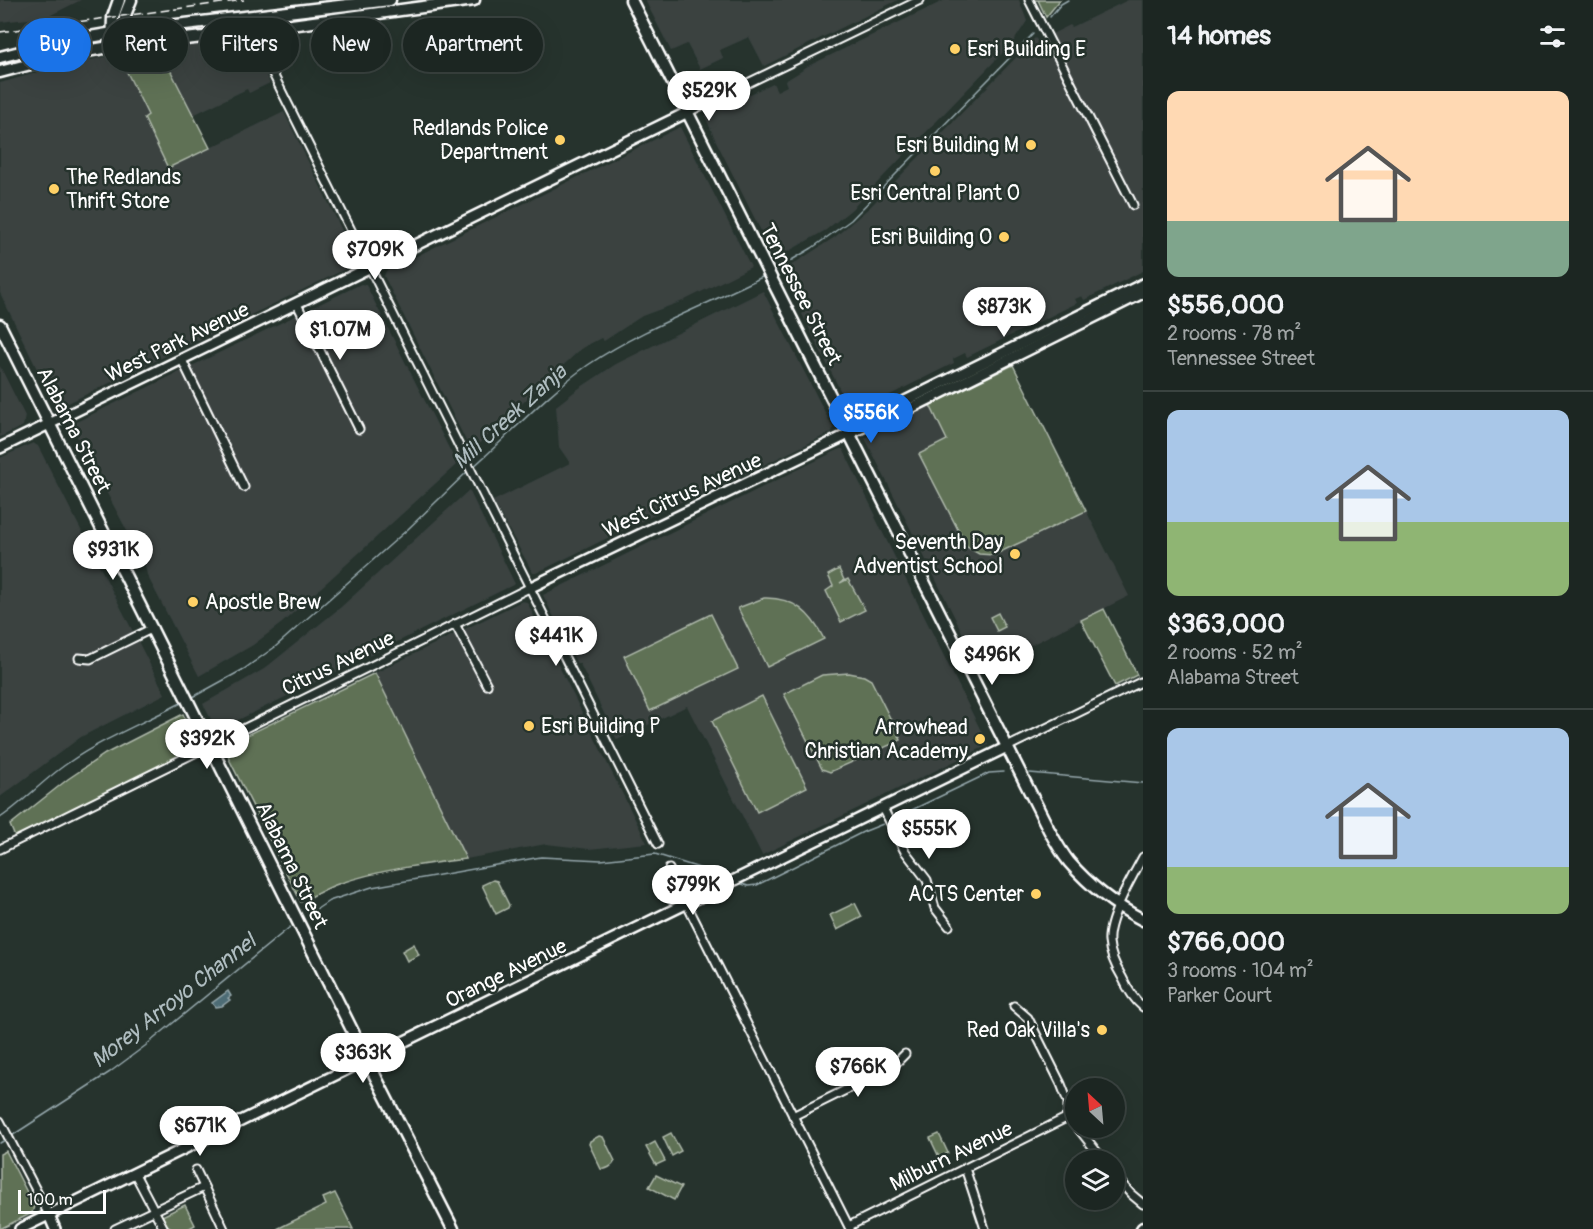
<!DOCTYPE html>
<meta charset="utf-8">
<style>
body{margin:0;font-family:Pangolin,sans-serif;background:#252e2a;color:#f1f3f6;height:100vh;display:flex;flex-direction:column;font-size:22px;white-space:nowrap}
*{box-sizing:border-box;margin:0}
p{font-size:20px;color:#a0a5a5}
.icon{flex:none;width:33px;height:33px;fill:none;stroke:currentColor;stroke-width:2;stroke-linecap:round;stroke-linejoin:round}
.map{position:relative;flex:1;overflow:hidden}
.panel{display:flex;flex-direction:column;background:#1c2622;width:450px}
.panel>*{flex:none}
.banner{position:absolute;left:18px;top:18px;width:570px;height:54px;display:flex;gap:12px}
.needle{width:39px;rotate:334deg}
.fabs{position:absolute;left:1065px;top:1078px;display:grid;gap:12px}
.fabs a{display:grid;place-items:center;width:60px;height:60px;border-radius:50%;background:#1c2622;box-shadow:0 6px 24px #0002,0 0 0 2px #3a4340;font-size:30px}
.scale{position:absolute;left:18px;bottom:15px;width:88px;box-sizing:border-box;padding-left:6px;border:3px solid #fff;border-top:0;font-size:16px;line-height:21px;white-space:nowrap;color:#fff;-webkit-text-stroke:4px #26332d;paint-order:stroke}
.price{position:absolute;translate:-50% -51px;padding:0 14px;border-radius:21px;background:#fff;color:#222;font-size:20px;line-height:39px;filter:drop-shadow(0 2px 3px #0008)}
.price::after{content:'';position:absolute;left:50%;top:36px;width:18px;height:14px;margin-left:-9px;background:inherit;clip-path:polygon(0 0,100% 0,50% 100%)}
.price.on{background:#1a73e8;color:#fff}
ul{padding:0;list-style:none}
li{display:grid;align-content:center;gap:12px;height:318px;padding:0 24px}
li+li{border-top:2px solid #3a4340}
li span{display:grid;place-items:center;height:186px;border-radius:12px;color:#555}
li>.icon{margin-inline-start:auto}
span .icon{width:108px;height:108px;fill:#fffc;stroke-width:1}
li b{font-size:26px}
h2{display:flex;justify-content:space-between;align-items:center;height:72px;padding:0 24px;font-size:26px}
.tag{padding:0 21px;border-radius:27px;background:#1c2622;box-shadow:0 6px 24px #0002,0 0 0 2px #3a4340;font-size:21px;line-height:54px}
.tag.on{background:#1a73e8;color:#fff}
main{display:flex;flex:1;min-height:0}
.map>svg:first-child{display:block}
.built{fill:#3a4241}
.green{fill:#5e7155;stroke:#aeb8aa;stroke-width:1.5}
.water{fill:#4e6c74;stroke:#95a7ac;stroke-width:1.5}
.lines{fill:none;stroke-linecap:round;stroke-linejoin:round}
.stream{stroke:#95a7ac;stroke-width:1.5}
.minor-casing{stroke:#fff;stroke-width:11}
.tertiary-casing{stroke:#fff;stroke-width:14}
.secondary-casing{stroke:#fff;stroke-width:15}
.primary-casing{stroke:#fff;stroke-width:15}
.minor{stroke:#26332d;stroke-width:7}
.tertiary{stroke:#26332d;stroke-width:9}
.secondary{stroke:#26332d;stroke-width:10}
.primary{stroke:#26332d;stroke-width:10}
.rail{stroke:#fff;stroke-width:1.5;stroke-dasharray:9 4.5;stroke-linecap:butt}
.poi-dot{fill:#ffd166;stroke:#26332d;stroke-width:2}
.labels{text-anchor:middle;stroke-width:5;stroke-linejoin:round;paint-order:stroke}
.poi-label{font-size:21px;fill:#fff;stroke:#26332d;text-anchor:end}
.street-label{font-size:21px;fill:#fff;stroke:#26332d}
.water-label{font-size:22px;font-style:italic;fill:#afbdc0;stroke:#26332d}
</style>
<main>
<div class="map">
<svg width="1143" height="1229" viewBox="0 0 1143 1229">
<rect width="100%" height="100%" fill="#26332d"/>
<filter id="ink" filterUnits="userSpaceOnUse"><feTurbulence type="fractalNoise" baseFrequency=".0167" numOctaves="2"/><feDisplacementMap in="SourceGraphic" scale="12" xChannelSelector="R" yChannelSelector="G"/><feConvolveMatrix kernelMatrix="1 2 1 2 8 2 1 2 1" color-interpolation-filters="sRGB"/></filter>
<g filter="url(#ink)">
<g class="built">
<polygon points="0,0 81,0 47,17 0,22"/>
<polygon points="645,0 898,0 764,66 749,37 720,50 723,58 700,69 687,44 671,51"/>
<polygon points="945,0 1019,0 1027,21 1014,41 852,209 826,230 775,259 715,139 705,116 773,83 777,91 787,86 785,81 803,70 802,69"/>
<polygon points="1128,0 1143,0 1143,271 1084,300 1082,296 1075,299 1077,303 967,357 965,353 953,359 954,363 852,414 802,314 805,312 795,292 801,288 795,277 789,279 784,270 835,237 870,207 1035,38 1038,41 1070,25 1072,27"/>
<polygon points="246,38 270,83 249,93 247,89 193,115 160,50 223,39 223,41"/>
<polygon points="118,54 149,115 144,118 169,168 284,112 358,263 60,407 55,406 0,293 0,83 57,67"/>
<polygon points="680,127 751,267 683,301 642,316 604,341 601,338 582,348 471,451 384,276 386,271"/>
<polygon points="361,284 366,285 457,464 282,623 253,645 199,676 147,575 145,565 72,427 74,423"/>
<polygon points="763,291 833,428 832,432 685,503 683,501 536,573 533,573 493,501 570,463 559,447 556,406 578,389 616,364"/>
<polygon points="1013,365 1129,596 981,670 865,438"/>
<polygon points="0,366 25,416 23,426 0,437"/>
<polygon points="33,443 38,446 165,694 81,737 0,797 0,458"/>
<polygon points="840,449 843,449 876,516 875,517 988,745 762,855 687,706 617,740 580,664 577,664 543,595"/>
<polygon points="469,490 515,584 220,729 215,727 203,704 264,669 341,607"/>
<polygon points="522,601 527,602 647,843 589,849 546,844 466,859 375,673"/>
</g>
<g class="green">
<polygon points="1035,0 1060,0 1046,17 1038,0"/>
<polygon points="160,50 210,148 168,168 144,118 148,115 118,54"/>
<polygon points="1013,365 1086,511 994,555 979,554 967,547 919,454 947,440 930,405"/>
<polygon points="839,569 844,580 840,583 848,579 865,610 841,622 826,591 833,586 828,575"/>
<path d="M764,598C794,597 811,613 824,639L767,667L738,608Z"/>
<polygon points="1104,609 1137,675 1115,686 1081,620"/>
<polygon points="998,613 1005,627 997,631 990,617"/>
<polygon points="711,614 738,669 650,711 624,656"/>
<path d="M375,673L466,859C423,864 379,870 338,884C326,888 313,896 301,902L229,759L227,745Z"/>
<polygon points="849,673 864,676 871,680 901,740 830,772 822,769 784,694 822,675"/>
<polygon points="762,696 807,787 757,812 712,721"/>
<polygon points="183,714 197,744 171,762 15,837 10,825 68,779 105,754"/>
<polygon points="493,880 497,881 509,905 508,908 496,914 482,885"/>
<polygon points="855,903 862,917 837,930 830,915"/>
<polygon points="414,944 419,955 407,961 402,951"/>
<polygon points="671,1133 681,1151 672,1156 663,1137"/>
<polygon points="939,1134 948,1153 939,1157 930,1138"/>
<path d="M599,1136L603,1137L615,1161C613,1166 606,1170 601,1169L589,1144L590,1141Z"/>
<polygon points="655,1142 665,1161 656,1165 646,1147"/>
<polygon points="6,1151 34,1206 32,1213 0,1229 0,1154"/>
<polygon points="656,1175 681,1187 674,1200 649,1187"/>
<polygon points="335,1193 353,1229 277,1229 326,1205 323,1198"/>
<polygon points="185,1205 195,1225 188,1229 171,1229 160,1217"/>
</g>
<polygon class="water" points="228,991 231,996 228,998 230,1000 222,1006 215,1007 212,1003"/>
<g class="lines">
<g class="stream">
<polyline points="1050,17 1061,4 1068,0"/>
<polyline points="773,271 812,248 851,220 1033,34"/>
<path d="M472,468C511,434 546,394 588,365C643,328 705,306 764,276"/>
<polyline points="193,697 244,669 275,647 408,529 468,471"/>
<polyline points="1030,773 1143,783"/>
<path d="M0,818C24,802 44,779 68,763C104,738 145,722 183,702"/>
<polyline points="895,818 989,773 1004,772"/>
<polyline points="742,884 748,886 757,885 863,832 883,824"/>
<polyline points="308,915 329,901 372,887 541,857 601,860 655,854 731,878"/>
<polyline points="13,1135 110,1072 145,1046 290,927"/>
<polyline points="0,1143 5,1140"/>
</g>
<g class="minor-casing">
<g id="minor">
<polyline points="1029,0 1133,205"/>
<polyline points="245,18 658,844"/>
<polyline points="688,112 920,0"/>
<polyline points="297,304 359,429"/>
<polyline points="182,360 244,487"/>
<polyline points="455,624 487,685"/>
<polyline points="79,658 90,659 153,628"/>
<polyline points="1007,747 1143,681"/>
<polyline points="883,808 904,850 927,880 935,908 949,926"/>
<polyline points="0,849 529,588"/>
<path d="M1143,857C1132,877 1107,920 1109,942C1110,954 1116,967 1122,977C1127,988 1133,999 1143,1007"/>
<polyline points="669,869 850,1229"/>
<polyline points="1014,1006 1028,1018 1061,1084 1068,1102 1068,1117 1076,1124"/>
<polyline points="793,1116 892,1067 905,1054"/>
<polyline points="0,1121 49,1215"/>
<polyline points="1078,1128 1104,1161"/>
<polyline points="965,1168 985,1229"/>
<polyline points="196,1170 224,1229"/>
<polyline points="135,1174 164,1229"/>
<polyline points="1114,1175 1131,1194 1143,1204"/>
<polyline points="849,1226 1068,1117"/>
<polyline points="115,1229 204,1187"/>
</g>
</g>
<g class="tertiary-casing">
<g id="tertiary">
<polyline points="884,417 897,405 1143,284"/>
<polyline points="0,448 688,112"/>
<polyline points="529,588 882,418 897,415 1143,293"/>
<polyline points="49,1215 55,1229"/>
<polyline points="20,1229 1007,747"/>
</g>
</g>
<g class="secondary-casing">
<g id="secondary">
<path d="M631,0L1049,830C1055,841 1061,852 1069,862C1089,885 1116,906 1143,920"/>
<polyline points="125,46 125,15 131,0"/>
<polyline points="112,47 113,17 119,0"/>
<polyline points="0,325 371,1068 453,1229"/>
<polyline points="1142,1229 1143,1228"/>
</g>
</g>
<g class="primary-casing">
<g id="primary">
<polyline points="0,57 55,43 125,31 390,0"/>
<polyline points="0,72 69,54 104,48 203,37 474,0"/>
</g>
</g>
<use href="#minor" class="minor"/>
<use href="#tertiary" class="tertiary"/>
<use href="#secondary" class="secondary"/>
<use href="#primary" class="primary"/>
<polyline class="rail" points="0,32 244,0"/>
</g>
</g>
<g class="poi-dot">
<circle cx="955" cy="49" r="6"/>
<circle cx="560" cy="140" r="6"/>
<circle cx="1031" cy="145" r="6"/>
<circle cx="935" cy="171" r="6"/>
<circle cx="54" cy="189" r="6"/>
<circle cx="1004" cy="237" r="6"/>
<circle cx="1015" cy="554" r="6"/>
<circle cx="193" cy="602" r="6"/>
<circle cx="529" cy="726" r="6"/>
<circle cx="980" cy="739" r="6"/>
<circle cx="1036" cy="894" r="6"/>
<circle cx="1102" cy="1030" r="6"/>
</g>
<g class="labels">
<g class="poi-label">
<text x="967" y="56" text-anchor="start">Esri Building E</text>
<text x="548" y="135">Redlands Police<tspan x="548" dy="24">Department</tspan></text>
<text x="1019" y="152">Esri Building M</text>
<text x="66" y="184" text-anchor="start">The Redlands<tspan x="66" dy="24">Thrift Store</tspan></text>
<text x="935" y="200" text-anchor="middle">Esri Central Plant O</text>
<text x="992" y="244">Esri Building O</text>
<text x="1003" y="549">Seventh Day<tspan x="1003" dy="24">Adventist School</tspan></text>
<text x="205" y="609" text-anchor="start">Apostle Brew</text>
<text x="541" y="733" text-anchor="start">Esri Building P</text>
<text x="968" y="734">Arrowhead<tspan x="968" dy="24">Christian Academy</tspan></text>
<text x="1024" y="901">ACTS Center</text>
<text x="1090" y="1037">Red Oak Villa's</text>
</g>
<g class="street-label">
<text transform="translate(801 294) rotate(63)" y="7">Tennessee Street</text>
<text transform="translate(177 342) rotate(-26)" y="7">West Park Avenue</text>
<text transform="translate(74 430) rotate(63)" y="7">Alabama Street</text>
<text transform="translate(682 495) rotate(-25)" y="7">West Citrus Avenue</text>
<text transform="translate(338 663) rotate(-26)" y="7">Citrus Avenue</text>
<text transform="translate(292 865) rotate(64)" y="7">Alabama Street</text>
<text transform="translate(506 973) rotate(-26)" y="7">Orange Avenue</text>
<text transform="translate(951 1156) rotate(-26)" y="7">Milburn Avenue</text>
</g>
<g class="water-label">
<text transform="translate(509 416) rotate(-42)" y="8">Mill Creek Zanja</text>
<text transform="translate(173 1000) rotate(-38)" y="8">Morey Arroyo Channel</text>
</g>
</g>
</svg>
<div class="fabs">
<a><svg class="needle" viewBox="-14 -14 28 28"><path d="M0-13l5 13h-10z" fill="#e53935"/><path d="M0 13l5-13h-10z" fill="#a0a5a5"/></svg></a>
<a><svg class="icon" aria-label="layers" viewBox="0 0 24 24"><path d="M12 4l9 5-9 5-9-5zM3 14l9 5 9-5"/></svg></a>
</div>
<div class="scale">100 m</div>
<b class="price" style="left:709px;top:122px">$529K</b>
<b class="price" style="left:375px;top:281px">$709K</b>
<b class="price" style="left:1004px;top:338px">$873K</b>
<b class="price" style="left:340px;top:361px">$1.07M</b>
<b class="price on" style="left:871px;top:444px">$556K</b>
<b class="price" style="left:113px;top:581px">$931K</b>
<b class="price" style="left:556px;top:667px">$441K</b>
<b class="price" style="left:992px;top:686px">$496K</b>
<b class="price" style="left:207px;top:770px">$392K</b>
<b class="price" style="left:929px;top:860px">$555K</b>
<b class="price" style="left:693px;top:916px">$799K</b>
<b class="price" style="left:363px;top:1084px">$363K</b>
<b class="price" style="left:858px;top:1098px">$766K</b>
<b class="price" style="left:200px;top:1157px">$671K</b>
<div class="banner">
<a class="tag on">Buy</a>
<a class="tag">Rent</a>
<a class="tag">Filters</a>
<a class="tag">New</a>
<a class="tag">Apartment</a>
</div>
</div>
<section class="panel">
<h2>14 homes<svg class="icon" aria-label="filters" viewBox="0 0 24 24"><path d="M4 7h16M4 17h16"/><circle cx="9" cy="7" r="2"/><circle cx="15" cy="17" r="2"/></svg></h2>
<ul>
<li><span style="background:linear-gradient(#ffd9b3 70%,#7fa58c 0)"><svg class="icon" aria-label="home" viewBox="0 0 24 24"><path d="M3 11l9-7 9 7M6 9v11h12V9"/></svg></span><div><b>$556,000</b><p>2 rooms · 78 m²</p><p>Tennessee Street</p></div></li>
<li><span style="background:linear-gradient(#a9c7e8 60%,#8fb573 0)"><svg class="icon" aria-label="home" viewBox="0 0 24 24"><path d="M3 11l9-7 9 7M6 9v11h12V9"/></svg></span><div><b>$363,000</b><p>2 rooms · 52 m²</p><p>Alabama Street</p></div></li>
<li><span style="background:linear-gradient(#a9c7e8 75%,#8fb573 0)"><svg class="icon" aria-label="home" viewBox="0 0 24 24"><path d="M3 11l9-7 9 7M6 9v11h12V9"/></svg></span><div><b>$766,000</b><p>3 rooms · 104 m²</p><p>Parker Court</p></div></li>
</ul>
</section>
</main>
